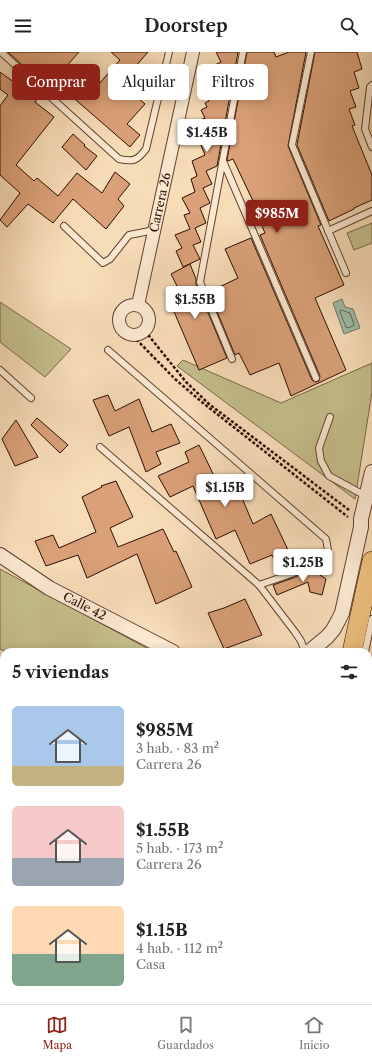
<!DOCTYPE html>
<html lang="es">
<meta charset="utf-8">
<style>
body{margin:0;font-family:"Libre Caslon Text",serif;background:#f2f2f2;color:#222;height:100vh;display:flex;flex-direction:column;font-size:15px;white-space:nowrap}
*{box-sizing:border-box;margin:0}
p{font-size:13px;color:#767676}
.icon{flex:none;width:22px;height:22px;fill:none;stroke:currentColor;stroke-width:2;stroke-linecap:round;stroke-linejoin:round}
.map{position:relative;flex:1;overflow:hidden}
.side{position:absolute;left:0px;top:596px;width:372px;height:356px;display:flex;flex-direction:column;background:#fff;border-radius:12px 12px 0 0;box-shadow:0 2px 10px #0003}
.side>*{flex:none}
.top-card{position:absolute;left:12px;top:12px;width:348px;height:36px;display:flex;gap:8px}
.price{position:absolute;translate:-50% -34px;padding:0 9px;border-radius:4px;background:#fff;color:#222;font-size:13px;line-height:26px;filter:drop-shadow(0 1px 2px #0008)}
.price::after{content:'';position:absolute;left:50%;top:24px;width:12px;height:9px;margin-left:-6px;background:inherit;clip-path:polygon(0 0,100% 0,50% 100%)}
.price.current{background:#8f2418;color:#fff}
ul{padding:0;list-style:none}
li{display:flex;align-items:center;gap:12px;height:100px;padding:0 12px}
li span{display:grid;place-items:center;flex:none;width:112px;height:80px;border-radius:6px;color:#555}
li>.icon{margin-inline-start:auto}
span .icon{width:48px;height:48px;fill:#fffc;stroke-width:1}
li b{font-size:17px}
h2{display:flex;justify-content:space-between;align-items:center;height:48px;padding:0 12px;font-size:17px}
.tag{padding:0 14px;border-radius:6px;background:#fff;box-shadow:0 2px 10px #0003;font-size:14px;line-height:36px}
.tag.current{background:#8f2418;color:#fff}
header{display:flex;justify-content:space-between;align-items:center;height:52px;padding:0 12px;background:#fff;font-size:18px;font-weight:600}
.tabs{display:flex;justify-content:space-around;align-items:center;height:56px;border-top:1px solid #e0e0e0;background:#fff;font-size:11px;color:#767676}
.tabs a{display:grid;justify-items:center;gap:2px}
.tabs .current{color:#8f2418}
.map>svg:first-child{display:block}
.green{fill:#c4be8a;stroke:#786646}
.water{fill:#9ebca9;stroke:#717666}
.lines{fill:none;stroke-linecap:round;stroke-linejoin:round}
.shore{stroke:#666456;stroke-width:1}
.building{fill:#daa078;stroke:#2d0d02}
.service-casing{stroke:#604130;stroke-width:8}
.minor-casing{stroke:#604130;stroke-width:14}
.tertiary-casing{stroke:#604130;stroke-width:16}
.secondary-casing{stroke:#2d0d02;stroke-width:18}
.trunk-casing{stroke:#2d0d02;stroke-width:20}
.path{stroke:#2d0d02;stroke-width:2.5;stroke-dasharray:3 2;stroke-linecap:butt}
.service{stroke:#fae8d1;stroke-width:6}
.minor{stroke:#fae8d1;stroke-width:12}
.tertiary{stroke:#fae8d1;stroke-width:14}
.secondary{stroke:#fae8d1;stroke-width:16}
.trunk{stroke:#ecbe7c;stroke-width:19}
.labels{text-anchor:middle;stroke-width:3;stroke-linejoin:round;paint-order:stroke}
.street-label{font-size:12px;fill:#2d0d02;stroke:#fae8d1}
</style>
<header><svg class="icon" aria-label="menu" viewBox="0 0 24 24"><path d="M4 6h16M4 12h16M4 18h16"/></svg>Doorstep<svg class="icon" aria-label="search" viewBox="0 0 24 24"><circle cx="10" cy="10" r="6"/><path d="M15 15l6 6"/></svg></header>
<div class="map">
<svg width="372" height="952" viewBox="0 0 372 952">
<rect width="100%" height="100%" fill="#f7dcb8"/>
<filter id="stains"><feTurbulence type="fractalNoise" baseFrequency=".005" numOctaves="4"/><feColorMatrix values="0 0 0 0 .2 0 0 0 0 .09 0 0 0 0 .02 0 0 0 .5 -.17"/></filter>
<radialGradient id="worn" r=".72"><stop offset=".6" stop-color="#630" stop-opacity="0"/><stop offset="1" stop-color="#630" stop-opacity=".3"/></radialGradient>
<g class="green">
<polygon points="372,171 372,191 354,198 347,181"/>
<polygon points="0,250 71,297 45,325 0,290"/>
<polygon points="183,308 281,351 372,311 372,340 355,447 177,314"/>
<polygon points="0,517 154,600 7,600 0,597"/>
<polygon points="0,680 4,681 4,862 0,856"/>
<polygon points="24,948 49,948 52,952 20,952"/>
<polygon points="59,948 203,948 204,952 61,952"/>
</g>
<g class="water">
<polygon points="342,247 345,255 353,257 360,276 344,282 333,251"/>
<polygon points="0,621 4,622 4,654 1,657 0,654"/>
</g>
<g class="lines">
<polygon class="shore" points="341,258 350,261 354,272 353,274 348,276 346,275 340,260"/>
</g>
<g class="building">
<polygon points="8,0 79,0 64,17 91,41 120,8 111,0 148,0 121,31 145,52 127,72 140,83 130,95 54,29 47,36"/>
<polygon points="216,0 238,0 217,114 206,119 212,132 203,136 210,151 200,156 206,171 195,176 201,190 193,193 200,207 183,215 176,199 182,196 175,183 190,177 184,163 190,161 182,146 195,140 191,127 197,124 192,109 205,103 198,86 206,84 200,68 205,66 201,58 207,55 205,51 209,49 205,38 209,37 207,33 219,28 213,14 221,10"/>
<polygon points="247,0 274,0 276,5 289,0 306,0 288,94 321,173 318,174 344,233 315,246 346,318 291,344 279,311 250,323 239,301 235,303 209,240 238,226 225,197 251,186 312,328 315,330 319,329 320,324 260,183 265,181 251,149 253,149 233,107 228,109 227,108"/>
<polygon points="315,0 357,0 362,17 354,20 359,36 350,39 356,55 349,57 355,73 352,74 372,123 372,148 354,156 354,157 329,169 297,93"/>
<polygon points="0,20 37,47 35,50 54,65 16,113 34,129 37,126 58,144 77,121 102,141 115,120 130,132 118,147 124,154 106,177 73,147 53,171 28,152 7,175 0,168 20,141 0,123 0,54 8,43 0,37"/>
<polygon points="73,82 85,93 84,94 97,104 86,118 62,95"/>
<polygon points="190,212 196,227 196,232 227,306 199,318 166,241 178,236 171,222"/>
<polygon points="108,343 115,359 139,347 152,380 171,372 180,391 156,400 161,412 146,420 129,375 109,384 93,348"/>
<polygon points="37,366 68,393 60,401 31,373"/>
<polygon points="16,368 38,405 15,414 2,387"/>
<polygon points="199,393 222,440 237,434 253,472 271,462 289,500 274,507 272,503 250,512 235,478 216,487 193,434 170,445 158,424 189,410 185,400"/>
<polygon points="116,429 133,465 110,476 118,495 163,477 174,500 176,499 192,535 156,552 137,502 87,526 78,503 46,514 35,489 53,483 59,496 96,480 82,445 102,435 101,434"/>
<polygon points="316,515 320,523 326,527 322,543 310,540 308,530 277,543 273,533 293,526"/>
<polygon points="245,547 262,583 224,597 208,561 224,556"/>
</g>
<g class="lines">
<g class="service-casing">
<g id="service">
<path d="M1,0L119,107C133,110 137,109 146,97L169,0"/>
<polyline points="311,0 292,93 346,221"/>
<polyline points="372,33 370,35 365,77 372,95"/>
<polyline points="223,109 316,326"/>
<polyline points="64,174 103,211 110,207 129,183 155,178"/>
<polyline points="328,179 372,159"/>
<polyline points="108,298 326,487 328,498 321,508 291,522 259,533"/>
<polyline points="232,307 200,230 243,0"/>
<polyline points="0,318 31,346"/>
<polyline points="330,365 319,396 321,409 329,424 366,444"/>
<polyline points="100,395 259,533 295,580 301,589 305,600"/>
<polyline points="365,600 372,567"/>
<polyline points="368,687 372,667"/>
<polyline points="0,929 4,925"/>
<polyline points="293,952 294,948"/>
<polyline points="311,952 312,948"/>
</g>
</g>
<g class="minor-casing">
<g id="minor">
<circle cx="134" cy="268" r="15"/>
<path id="s1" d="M138,253L193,0"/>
</g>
</g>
<g class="tertiary-casing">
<g id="tertiary">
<path id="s2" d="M0,503L49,536L173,600"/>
<polyline points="309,600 327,585 333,578 338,569 342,561 361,475 361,467 372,420"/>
</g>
</g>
<g class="secondary-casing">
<polyline id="secondary" points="225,948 226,952"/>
</g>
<g class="trunk-casing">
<g id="trunk">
<polyline points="352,600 372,509"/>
<polyline points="368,736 372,714"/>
<polyline points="368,866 372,845"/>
<polyline points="278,952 279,948"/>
<polyline points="326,952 327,948"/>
<polyline points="350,952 351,948"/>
</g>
</g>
<g class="path">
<polyline points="145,279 186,330 209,352 349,458"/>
<polyline points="133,284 175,327 203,351 348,465"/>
</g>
<use href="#service" class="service"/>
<use href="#minor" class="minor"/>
<use href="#tertiary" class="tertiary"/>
<use href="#secondary" class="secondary"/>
<use href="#trunk" class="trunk"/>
</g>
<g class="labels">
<g class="street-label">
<text dy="4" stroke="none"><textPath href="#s1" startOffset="105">Carrera 26</textPath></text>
<text dy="4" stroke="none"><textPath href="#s2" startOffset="99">Calle 42</textPath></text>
</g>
</g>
<rect width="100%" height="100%" filter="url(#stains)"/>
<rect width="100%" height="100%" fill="url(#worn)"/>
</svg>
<b class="price" style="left:207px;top:101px">$1.45B</b>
<b class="price current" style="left:277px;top:182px">$985M</b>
<b class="price" style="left:195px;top:268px">$1.55B</b>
<b class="price" style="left:225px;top:456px">$1.15B</b>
<b class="price" style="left:303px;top:531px">$1.25B</b>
<div class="top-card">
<a class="tag current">Comprar</a>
<a class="tag">Alquilar</a>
<a class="tag">Filtros</a>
</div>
<section class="side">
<h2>5 viviendas<svg class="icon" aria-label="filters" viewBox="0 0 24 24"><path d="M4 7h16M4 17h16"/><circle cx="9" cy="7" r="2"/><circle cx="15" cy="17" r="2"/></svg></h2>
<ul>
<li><span style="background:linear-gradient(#a9c7e8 75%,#c2b280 0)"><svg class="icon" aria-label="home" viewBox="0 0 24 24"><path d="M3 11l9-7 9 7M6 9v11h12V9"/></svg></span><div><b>$985M</b><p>3 hab. · 83 m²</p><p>Carrera 26</p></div></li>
<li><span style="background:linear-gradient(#f6c9c9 65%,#9aa5b1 0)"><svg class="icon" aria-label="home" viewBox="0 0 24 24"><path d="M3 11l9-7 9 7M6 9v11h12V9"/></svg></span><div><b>$1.55B</b><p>5 hab. · 173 m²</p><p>Carrera 26</p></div></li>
<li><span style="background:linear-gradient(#ffd9b3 60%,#7fa58c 0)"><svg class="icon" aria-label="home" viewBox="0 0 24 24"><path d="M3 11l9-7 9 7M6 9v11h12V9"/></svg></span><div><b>$1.15B</b><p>4 hab. · 112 m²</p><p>Casa</p></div></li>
</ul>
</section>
</div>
<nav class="tabs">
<a class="current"><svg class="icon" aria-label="map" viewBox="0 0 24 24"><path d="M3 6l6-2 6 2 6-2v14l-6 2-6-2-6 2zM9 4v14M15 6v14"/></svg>Mapa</a>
<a><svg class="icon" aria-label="saved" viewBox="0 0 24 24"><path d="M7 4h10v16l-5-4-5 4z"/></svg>Guardados</a>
<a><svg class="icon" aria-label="home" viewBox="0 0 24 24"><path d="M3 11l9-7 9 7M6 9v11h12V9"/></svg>Inicio</a>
</nav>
